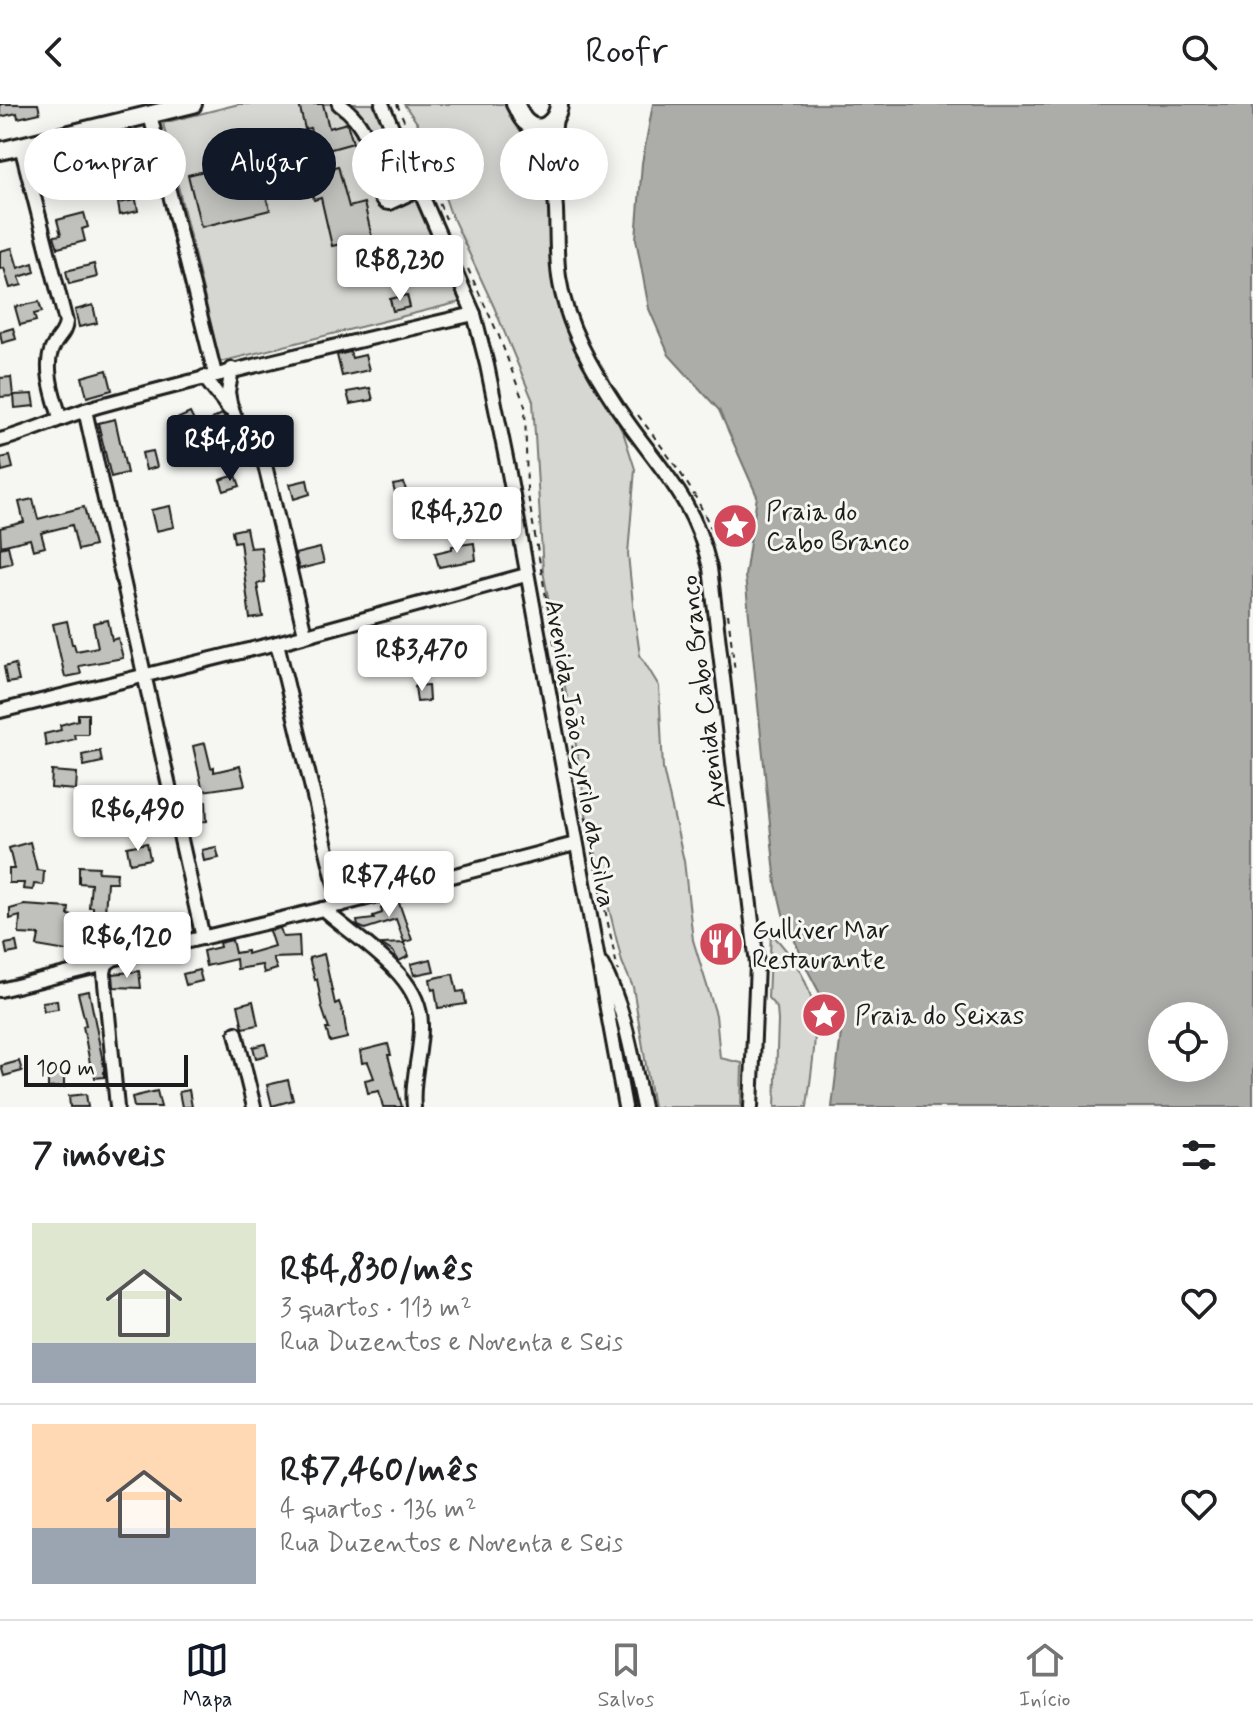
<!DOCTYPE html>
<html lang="pt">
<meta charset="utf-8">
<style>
body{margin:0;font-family:Mynerve,sans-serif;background:#f2f2f2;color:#202124;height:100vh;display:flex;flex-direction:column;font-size:30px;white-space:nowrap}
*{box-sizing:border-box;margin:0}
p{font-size:26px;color:#757577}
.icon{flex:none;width:44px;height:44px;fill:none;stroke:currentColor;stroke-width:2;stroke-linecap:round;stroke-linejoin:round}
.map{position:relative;height:1003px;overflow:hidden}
.side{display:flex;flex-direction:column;background:#fff;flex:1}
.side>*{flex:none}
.hud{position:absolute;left:24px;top:24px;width:800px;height:72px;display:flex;gap:16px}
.controls{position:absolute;left:1148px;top:898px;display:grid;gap:16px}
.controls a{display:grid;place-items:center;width:80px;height:80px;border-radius:50%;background:#fff;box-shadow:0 4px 20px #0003;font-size:40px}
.scale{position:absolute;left:24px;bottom:20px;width:164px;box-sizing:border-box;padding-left:8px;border:4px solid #1c1c1c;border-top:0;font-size:22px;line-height:28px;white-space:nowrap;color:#1c1c1c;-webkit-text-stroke:6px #f6f6f2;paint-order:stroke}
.price{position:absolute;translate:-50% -68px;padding:0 18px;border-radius:8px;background:#fff;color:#222;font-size:26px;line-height:52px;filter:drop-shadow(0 2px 4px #0008)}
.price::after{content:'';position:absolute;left:50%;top:48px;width:24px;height:18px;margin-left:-12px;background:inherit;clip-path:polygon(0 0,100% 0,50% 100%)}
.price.active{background:#111827;color:#fff}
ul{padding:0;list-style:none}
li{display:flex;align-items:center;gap:24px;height:200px;padding:0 32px}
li+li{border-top:2px solid #e0e0e0}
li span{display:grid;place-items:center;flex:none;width:224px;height:160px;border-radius:0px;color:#555}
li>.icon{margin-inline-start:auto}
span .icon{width:96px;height:96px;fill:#fffc;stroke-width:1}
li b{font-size:34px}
h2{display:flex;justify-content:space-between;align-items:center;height:96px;padding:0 32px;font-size:34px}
.pill{padding:0 28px;border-radius:36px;background:#fff;box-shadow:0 4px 20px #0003;font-size:28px;line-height:72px}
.pill.active{background:#111827;color:#fff}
header{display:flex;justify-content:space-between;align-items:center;height:104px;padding:0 32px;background:#fff;font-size:36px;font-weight:600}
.menu{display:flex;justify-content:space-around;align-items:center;height:112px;border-top:2px solid #e0e0e0;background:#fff;font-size:22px;color:#757577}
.menu a{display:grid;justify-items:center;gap:4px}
.menu .active{color:#111827}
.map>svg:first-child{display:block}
.green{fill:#d6d6d2;stroke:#797977;stroke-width:2}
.water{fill:#acaca9;stroke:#727271;stroke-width:2;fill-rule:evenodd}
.building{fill:#c0c0bd;stroke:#1c1c1c;stroke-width:2}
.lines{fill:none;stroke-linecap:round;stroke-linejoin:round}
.minor-casing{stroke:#1c1c1c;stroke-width:18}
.major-casing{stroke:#1c1c1c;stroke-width:22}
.path{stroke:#1c1c1c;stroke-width:2;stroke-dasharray:6 6;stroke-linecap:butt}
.minor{stroke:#f6f6f2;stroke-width:12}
.major{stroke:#f6f6f2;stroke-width:16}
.labels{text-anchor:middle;stroke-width:6;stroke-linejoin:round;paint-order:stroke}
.poi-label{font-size:26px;fill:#1c1c1c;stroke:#f6f6f2;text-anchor:start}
.street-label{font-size:26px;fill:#1c1c1c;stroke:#f6f6f2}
</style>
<header><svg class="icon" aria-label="back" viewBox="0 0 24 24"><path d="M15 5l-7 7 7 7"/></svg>Roofr<svg class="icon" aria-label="search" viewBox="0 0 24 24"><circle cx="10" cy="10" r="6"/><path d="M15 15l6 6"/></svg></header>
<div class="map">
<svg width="1253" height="1003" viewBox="0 0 1253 1003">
<rect width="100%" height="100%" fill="#f6f6f2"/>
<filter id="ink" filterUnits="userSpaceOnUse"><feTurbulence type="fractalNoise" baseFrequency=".0125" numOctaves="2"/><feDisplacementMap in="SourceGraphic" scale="16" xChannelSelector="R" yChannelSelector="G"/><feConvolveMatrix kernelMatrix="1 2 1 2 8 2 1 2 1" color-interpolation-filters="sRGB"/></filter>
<g filter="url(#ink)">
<g class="green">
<polygon points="239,0 373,0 460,198 220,258 163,19"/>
<polygon points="404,0 507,0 537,44 551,82 551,162 563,207 624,331 635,365 628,450 634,510 640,551 659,582 663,665 684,757 693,836 716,911 720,954 742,959 741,1003 653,1003 633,883 622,858 586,710 578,652 543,467 533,297 494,203 450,108 422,26"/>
<path d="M771,829C829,889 816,928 807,1003H775L778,917L777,904L768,894Z"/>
</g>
<g class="water">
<path d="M653,0H1253V1003H832L841,929L808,867L783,810L776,780L745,472L757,392L719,306L669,251L649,205L636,135L642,59ZM1162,912H1214V964H1162Z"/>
<polygon points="416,142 422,168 384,177 378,151"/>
</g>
<g class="building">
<polygon points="0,0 38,0 40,9 18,14 17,9 0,13"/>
<polygon points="299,0 323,0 329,24 347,19 353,39 317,49 310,24 305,25"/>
<polygon points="257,54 270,106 201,123 188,71"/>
<polygon points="338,62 349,103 364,99 372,133 332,142 321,94 314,96 307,70"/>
<polygon points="136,96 138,107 120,111 118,99"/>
<polygon points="84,109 88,123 82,125 85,137 58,144 54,132 61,131 57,116"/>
<polygon points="12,144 18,164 33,159 35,168 19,173 22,181 10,184 4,164 0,165 0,147"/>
<polygon points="94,160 97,173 69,180 66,167"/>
<polygon points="407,191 410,203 393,207 390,195"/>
<polygon points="39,198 42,208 34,210 36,217 20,221 15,203"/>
<polygon points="93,201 97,219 79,223 75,206"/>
<polygon points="13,224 16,235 2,239 0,228"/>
<polygon points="350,248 352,254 365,251 369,266 342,272 337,251"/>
<polygon points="107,266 112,286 87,293 82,273"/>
<polygon points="11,273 13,292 0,293 0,274"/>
<polygon points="370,284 373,296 350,300 347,288"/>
<polygon points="33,290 35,302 15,304 14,291"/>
<polygon points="190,309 194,317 173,328 168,319"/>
<polygon points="222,310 230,322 219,328 212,315"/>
<polygon points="115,315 127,369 111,373 98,319"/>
<polygon points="230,340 236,351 220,360 214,348"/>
<polygon points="153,347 157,363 146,366 142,349"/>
<polygon points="10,352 13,364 2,367 0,354"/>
<polygon points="236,371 240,382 224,387 220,376"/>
<polygon points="307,376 310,390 294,395 290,380"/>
<polygon points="404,379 407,391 396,393 393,381"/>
<polygon points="443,394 446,405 432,409 429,397"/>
<polygon points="33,395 38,415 84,403 94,442 78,446 72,421 41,429 45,443 33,446 30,435 1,442 0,424 24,418 19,398"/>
<polygon points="170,402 174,423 156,427 151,406"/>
<polygon points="246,424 250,444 261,443 265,478 257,480 263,513 250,515 240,437 234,438 232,427"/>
<polygon points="474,439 476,456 439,463 435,449 452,445 452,442"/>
<polygon points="8,442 12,459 0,462 0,444"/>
<polygon points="320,444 324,459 299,465 295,450"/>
<polygon points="108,516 112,536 118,534 123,554 79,562 81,570 65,573 53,520 67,517 72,540 74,540 76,547 98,543 93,519"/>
<polygon points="15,560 19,577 7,579 4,563"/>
<polygon points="428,581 429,597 417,598 415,582"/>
<polygon points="78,610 88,610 88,630 74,630 75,635 46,642 44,630 61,626 60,621 78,616"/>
<polygon points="205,639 211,664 214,663 214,668 240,662 245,681 203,687 193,642"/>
<polygon points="100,647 102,658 84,662 82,651"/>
<polygon points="52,667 77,669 76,686 51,684"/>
<polygon points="145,687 148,700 130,703 127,690"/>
<polygon points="206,697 207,717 190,718 189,698"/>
<polygon points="30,738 37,766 44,767 43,781 34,780 33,786 23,785 24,779 9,779 9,765 14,765 9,744"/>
<polygon points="147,739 150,755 130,759 127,743"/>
<polygon points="216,743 219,754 204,757 202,746"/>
<polygon points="79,762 99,763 98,768 117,769 116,778 107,778 105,810 93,809 93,803 89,803 91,780 79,779"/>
<polygon points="398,796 412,836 404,838 396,815 365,825 358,822 357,817 374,815 373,812 382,809 381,803"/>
<polygon points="24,801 69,804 68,811 75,812 73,826 89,830 88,835 99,837 97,848 86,846 84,850 37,842 39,831 19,830 20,812 10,815 10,805"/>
<polygon points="280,824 283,833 299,832 300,853 273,854 277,865 264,869 262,861 237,865 236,855 206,862 203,847 220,843 219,839 232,836 235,849 247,847 247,850 274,842 269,827"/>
<polygon points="16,838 18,848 7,850 5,840"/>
<polygon points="404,839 409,852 399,857 393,848 381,840"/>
<polygon points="324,850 335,900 339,898 344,912 347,934 330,938 326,925 329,925 322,904 317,875 315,876 309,854"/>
<polygon points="431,855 434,867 414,871 411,860"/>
<polygon points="199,866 202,877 186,881 183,870"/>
<polygon points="139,867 141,884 114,883 113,870"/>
<polygon points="453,870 457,888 464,887 466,900 438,904 435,885 432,886 430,875"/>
<polygon points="89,887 104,963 104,973 95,974 94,965 91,965 83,922 86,921 78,889"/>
<polygon points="57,896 58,905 44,907 42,898"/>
<polygon points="253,897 258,921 243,924 238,901"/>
<polygon points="265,940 268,951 256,954 253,943"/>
<polygon points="388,940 391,951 388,951 402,1003 383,1003 379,987 368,989 365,976 374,974 368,958 362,959 360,947"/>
<polygon points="19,957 22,967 4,972 1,962"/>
<polygon points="48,971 64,971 64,983 48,984"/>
<polygon points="288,976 293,996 272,1002 267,981"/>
<polygon points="189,986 192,1003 182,1003 179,988"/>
<polygon points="157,987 161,1003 134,1003 132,993"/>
<polygon points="86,990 88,1003 70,1003 69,992"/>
</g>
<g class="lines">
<g class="minor-casing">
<g id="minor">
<path d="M339,0C372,22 374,58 381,94L384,98L389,99L419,85"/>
<polyline points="382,0 474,210 487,261 508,364 625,1003"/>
<polyline points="150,11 215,270"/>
<path d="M556,14C551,45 554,75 556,106C557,128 556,151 559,173C566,221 593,267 619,306C658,364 693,391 710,464L757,860L751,1003"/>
<polyline points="535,23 550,71"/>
<path d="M21,42L66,218C65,229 59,232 54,241C42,260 54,294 60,313"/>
<polyline points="232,265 228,288 230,299 235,313 265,361 305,530"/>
<polyline points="204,273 229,305"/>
<polyline points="85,306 203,834"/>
<path d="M0,336C34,327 64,312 98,302C223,268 348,239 474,210"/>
<polyline points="277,539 340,801"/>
<polyline points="0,607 277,539 526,471"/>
<path d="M323,805C358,837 423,871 421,923C421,950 411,977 414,1003"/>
<polyline points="106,860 104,869 117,1003"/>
<path d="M602,861C626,906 632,954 643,1003"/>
<polyline points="0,886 106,860 113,855 340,801 575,740"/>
<polyline points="236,929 254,1003"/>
</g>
</g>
<g class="major-casing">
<g id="major">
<path d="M515,0C519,6 520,13 526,18C541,32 558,17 559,0"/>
<polyline points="0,47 193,0"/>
</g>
</g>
<g class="path">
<polyline points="397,0 446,115"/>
<polyline points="468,165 499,232 525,302 527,386 580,686 618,867"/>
<path d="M638,311C666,349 696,385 713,430"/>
<polyline points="728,510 735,568"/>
</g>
<use href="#minor" class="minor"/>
<use href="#major" class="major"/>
</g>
</g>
<defs>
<g id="sight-disc" transform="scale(2.3)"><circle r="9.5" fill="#d1495b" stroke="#f6f6f2"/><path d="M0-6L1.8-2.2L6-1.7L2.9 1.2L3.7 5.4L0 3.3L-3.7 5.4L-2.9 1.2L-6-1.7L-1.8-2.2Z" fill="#fff"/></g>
<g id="restaurant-disc" transform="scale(2.3)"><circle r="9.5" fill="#d1495b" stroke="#f6f6f2"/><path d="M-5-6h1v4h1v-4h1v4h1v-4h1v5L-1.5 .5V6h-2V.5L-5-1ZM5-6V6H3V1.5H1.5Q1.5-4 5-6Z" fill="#fff"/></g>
</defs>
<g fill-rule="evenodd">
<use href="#sight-disc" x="735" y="422"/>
<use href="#restaurant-disc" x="721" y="840"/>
<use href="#sight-disc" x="824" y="911"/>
</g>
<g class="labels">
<g class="poi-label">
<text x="766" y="416">Praia do<tspan x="766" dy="30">Cabo Branco</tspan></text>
<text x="752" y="834">Gulliver Mar<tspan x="752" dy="30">Restaurante</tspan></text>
<text x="855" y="920">Praia do Seixas</text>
</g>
<g class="street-label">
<text transform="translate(702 588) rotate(-97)" y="9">Avenida Cabo Branco</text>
<text transform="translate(581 649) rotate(80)" y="9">Avenida João Cyrilo da Silva</text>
</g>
</g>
</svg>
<div class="controls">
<a><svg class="icon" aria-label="locate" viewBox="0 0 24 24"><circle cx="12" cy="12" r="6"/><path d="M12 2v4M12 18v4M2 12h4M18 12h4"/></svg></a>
</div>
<div class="scale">100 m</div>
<b class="price" style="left:400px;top:199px">R$8,230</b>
<b class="price active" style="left:230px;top:379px">R$4,830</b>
<b class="price" style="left:457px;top:451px">R$4,320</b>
<b class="price" style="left:422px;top:589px">R$3,470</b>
<b class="price" style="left:138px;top:749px">R$6,490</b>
<b class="price" style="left:389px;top:815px">R$7,460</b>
<b class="price" style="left:127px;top:876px">R$6,120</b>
<div class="hud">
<a class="pill">Comprar</a>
<a class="pill active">Alugar</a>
<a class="pill">Filtros</a>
<a class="pill">Novo</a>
</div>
</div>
<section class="side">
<h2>7 imóveis<svg class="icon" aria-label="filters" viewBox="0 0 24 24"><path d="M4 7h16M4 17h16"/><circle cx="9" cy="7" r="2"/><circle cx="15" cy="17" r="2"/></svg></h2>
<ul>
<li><span style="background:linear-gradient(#dfe7d0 75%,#9aa5b1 0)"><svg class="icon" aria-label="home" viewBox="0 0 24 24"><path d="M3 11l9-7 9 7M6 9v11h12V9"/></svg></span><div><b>R$4,830/mês</b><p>3 quartos · 113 m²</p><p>Rua Duzentos e Noventa e Seis</p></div><svg class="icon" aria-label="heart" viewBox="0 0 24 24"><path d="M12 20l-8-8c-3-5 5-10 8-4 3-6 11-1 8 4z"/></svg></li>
<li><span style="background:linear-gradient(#ffd9b3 65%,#9aa5b1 0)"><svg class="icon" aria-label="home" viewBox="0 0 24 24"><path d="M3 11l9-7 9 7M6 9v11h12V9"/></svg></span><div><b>R$7,460/mês</b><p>4 quartos · 136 m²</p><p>Rua Duzentos e Noventa e Seis</p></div><svg class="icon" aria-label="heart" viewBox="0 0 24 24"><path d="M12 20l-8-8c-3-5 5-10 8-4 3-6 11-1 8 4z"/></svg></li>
</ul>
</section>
<nav class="menu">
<a class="active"><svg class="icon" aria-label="map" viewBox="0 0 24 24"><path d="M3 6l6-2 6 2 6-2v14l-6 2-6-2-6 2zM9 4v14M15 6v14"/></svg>Mapa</a>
<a><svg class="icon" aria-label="saved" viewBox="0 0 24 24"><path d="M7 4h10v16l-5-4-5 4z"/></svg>Salvos</a>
<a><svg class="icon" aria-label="home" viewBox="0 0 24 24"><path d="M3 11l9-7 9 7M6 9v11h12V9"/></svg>Início</a>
</nav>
